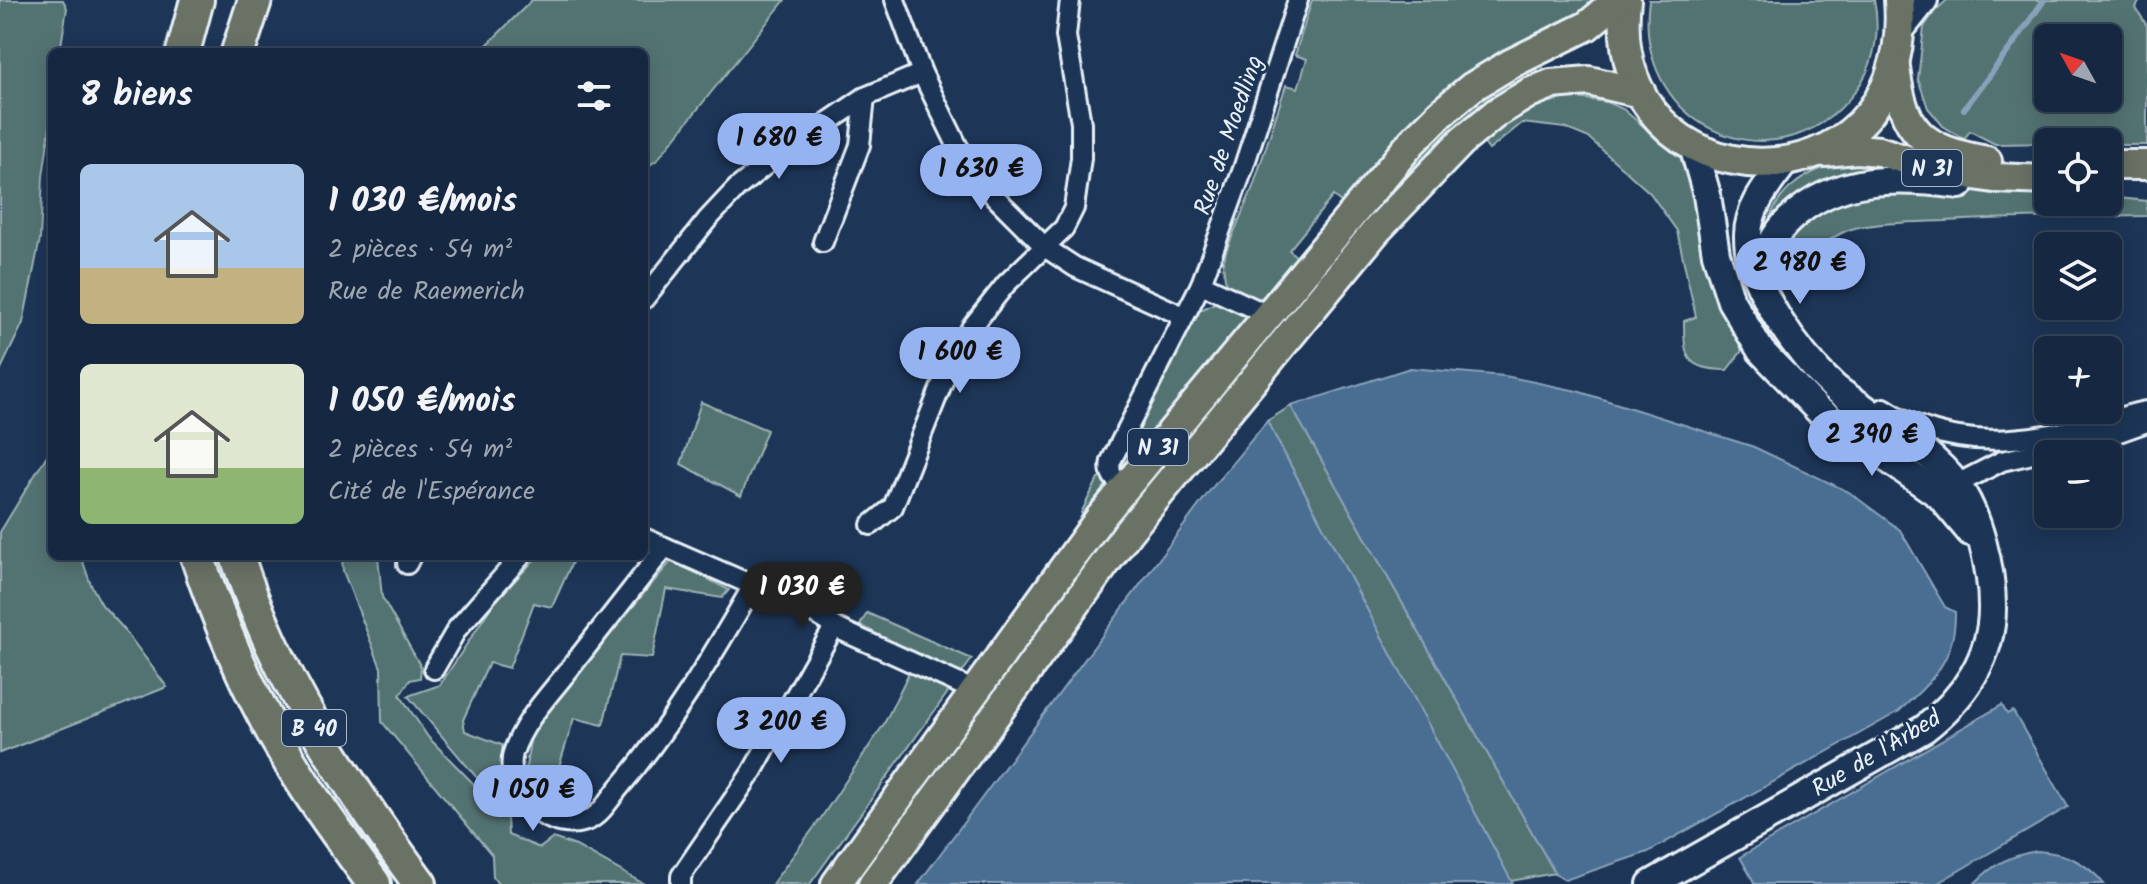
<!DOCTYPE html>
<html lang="fr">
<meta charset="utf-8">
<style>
body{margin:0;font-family:Kalam,sans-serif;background:#23344c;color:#f1f3f6;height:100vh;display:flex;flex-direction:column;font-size:30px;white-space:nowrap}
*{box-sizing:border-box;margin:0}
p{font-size:26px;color:#9ea6b1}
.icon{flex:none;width:44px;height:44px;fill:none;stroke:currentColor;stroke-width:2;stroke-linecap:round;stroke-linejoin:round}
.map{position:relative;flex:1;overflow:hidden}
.details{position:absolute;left:48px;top:48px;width:600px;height:512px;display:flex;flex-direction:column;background:#162841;border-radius:12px;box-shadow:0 4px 20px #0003,0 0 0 2px #35445a}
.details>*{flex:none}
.needle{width:52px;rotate:310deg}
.tools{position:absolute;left:2034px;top:24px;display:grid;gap:16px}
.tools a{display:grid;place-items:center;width:88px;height:88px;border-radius:12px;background:#162841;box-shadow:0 4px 20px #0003,0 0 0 2px #35445a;font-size:40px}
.price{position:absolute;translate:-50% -68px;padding:0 18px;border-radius:28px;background:#95b2f1;color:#111;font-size:26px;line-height:52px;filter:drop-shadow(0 2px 4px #0008)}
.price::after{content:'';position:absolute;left:50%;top:48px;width:24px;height:18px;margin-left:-12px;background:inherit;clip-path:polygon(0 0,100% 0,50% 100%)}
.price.current{background:#222;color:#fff}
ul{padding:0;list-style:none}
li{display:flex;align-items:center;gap:24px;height:200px;padding:0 32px}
li span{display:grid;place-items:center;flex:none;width:224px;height:160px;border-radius:12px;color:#555}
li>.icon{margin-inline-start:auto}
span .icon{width:96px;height:96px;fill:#fffc;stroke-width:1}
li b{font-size:34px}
h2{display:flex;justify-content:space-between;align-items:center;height:96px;padding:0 32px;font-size:34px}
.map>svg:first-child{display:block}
.green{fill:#527372;stroke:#9db2b5;stroke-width:2;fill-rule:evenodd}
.water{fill:#4a6e92;stroke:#89a2bb;stroke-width:2}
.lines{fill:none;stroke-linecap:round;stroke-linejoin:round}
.stream{stroke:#89a2bb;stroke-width:6}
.street-casing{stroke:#e8f1f8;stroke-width:24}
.secondary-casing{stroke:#e8f1f8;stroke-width:32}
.primary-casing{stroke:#e8f1f8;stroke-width:34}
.highway-casing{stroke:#e8f1f8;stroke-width:38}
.street{stroke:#1d3557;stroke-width:18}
.secondary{stroke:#1d3557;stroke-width:26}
.primary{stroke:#6b7165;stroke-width:28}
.highway{stroke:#6b7165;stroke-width:32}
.labels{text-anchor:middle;stroke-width:6;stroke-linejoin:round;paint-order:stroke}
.shield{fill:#1d3557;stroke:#abb9c8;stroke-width:2}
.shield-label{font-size:22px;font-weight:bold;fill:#e8f1f8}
.street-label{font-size:24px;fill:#e8f1f8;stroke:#1d3557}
</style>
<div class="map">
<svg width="2147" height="884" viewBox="0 0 2147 884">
<rect width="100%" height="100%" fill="#1d3557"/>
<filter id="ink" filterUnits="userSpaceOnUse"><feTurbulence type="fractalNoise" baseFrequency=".0125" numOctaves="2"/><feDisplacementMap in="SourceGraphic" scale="16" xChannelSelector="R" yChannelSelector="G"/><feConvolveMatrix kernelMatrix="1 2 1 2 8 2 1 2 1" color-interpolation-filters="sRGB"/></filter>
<g filter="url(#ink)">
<g class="green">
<polygon points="0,0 63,0 67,8 60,52 52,52 52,113 43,176 40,239 23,323 0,371"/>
<polygon points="532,0 785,0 657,160 644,169 644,52 480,52"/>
<path d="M1312,0H1601L1345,205L1333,196L1289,250L1300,260L1273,293L1245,304L1247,323L1089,519L1081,513L1098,479L1112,476L1189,319C1203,305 1217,305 1232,292L1225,279L1223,265L1226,251L1253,187L1286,85L1298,88L1307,59L1295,55Z"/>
<path d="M1649,0H1874C1880,27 1876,59 1861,83C1789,194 1631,134 1649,0Z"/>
<path d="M1947,0H2140L2136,8L2147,26V145H2108V142L1995,144L1970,131L1964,139L1943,126L1928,108L1918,79L1924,27L1935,11ZM2048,38H2108V98H2048Z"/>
<path d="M1540,60L1544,70C1442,113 1376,217 1308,300L1303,301L1298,297L1422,145L1479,94Z"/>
<path d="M1571,97L1606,102L1623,109L1684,161L1743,332L1741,352L1727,370C1686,369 1684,359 1684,321L1696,317L1677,231L1650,193L1589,138L1565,128L1522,123L1489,150L1483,142L1530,107Z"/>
<path d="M1855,157L2048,192V202H2108V197L2147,201V216C2080,217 2012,217 1945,221C1916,222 1887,222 1859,227C1825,232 1795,284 1765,233C1776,185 1810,170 1855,157Z"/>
<polygon points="1251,353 1258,358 1007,675 1002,671 1108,522"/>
<polygon points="701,402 767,430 741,496 681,464"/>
<polygon points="1291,406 1555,873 1511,881 1267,421"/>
<polygon points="52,447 52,556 81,556 91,585 102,605 123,628 167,687 0,753 0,532"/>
<polygon points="342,556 378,556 382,597 421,667 420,678 410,680 400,695 428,737 507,818 508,835 540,848 553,838 576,846 644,884 498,884 493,877 492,855 382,722 381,668 343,571"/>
<polygon points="538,556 575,556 552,607 534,603 509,668 489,663 463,720 465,731 502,745 510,789 488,791 408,696 440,685 493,604"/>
<polygon points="672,560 729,590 722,598 666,589 652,658 620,656 603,725 574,718 554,783 586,797 558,806 538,793 526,767 531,734 597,649"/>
<polygon points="867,613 972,659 810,884 772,884 821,818 884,724 917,656 860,625"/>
</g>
<g class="water">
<path d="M1410,368L1505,376L1577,391L1754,447L1849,492L1900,530L1945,607L1955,612C1956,660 1931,682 1898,712L1648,852L1565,880L1555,873L1291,406Z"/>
<polygon points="1267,421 1513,884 918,884 1211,489"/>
<polygon points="2002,705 2007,714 2013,711 2068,807 1936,884 1755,884 1740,857"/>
<path d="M2038,851C2066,853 2086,862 2104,884H1974C1993,864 2011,855 2038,851Z"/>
</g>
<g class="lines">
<polyline class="stream" points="1964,109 2015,42 2044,0"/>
<g class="street-casing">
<g id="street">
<polyline points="895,0 922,73 958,147 995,197 1046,248 1075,267 1183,316"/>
<polyline points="823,242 860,145 865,97"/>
<polyline points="1201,284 1243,169 1298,0"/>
<polyline points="644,299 707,220 737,188 768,163 865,97 922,73"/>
<path d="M1884,408C1951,453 2025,442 2099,424C2115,420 2131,413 2147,411"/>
<polyline points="1945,484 1957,484 2002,461 2105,437 2147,422"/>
<path d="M1124,487C1114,479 1108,474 1111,461L1201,284L1268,315"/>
<polyline points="871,525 893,507 946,374 971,328 1006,284 1064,228 1074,208 1081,158 1081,123 1066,36 1070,0"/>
<polyline points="644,538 814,612 834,627 975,691"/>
<path d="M665,547C634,587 602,627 571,667C551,693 523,721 513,753C509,767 514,787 524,799C538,817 565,830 589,820C601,814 610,799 618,789C671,727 712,656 753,586"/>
<polyline points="407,564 411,556"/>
<polyline points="434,669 457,629 521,556"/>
<polyline points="681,884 681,876 752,772 834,627"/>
</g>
</g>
<g class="secondary-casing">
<g id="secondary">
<polyline points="1901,29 1924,0"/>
<polyline points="1693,146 1707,195 1716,254 1731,301 1761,351 1818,410 1939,495 1970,532"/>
<path d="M1756,273C1765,255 1774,234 1789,220C1837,174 1900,177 1960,185"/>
<path d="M1651,884L1924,729C1963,699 1993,657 1992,606C1992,571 1979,514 1957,485C1933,453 1896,431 1864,408C1854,401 1843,395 1834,387C1799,355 1748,286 1748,237C1747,209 1769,183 1785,162"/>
</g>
</g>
<g class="primary-casing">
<g id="primary">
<path d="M1626,0C1601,213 1917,221 1899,0"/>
<path d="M1895,67C1903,133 1922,149 1987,161"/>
<polyline points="1824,152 1857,149 1879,151 1935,169 1994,178 2048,180"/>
<polyline points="2108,165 2147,165"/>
<polyline points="836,884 1100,518 1412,142 1441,113 1472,87 1510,64 1587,26 1618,0"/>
<polyline points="873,884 1128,532 1376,231 1461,142 1496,113 1529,93 1551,84 1589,81 1641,93"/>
</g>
</g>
<g class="highway-casing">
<g id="highway">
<polyline points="183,52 197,0"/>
<polyline points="238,52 255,0"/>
<path d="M197,556C223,634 256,709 300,778C323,815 349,849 374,884"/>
<path d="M237,556C276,677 345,782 420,884"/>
</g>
</g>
<use href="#street" class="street"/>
<use href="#secondary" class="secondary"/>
<use href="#primary" class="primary"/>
<use href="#highway" class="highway"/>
</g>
</g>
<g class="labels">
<g class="shield">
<rect x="1902" y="150" width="60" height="36" rx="6"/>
<rect x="1128" y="429" width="60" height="36" rx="6"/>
<rect x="282" y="710" width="64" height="36" rx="6"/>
</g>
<g class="shield-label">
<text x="1932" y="176">N 31</text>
<text x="1158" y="455">N 31</text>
<text x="314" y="736">B 40</text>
</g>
<g class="street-label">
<text transform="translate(1228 135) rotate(-71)" y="8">Rue de Moedling</text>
<text transform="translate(1876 753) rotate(-31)" y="8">Rue de l'Arbed</text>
</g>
</g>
</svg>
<div class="tools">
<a><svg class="needle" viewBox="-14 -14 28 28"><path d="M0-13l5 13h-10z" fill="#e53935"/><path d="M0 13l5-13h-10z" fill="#9ea6b1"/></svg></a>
<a><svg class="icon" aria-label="locate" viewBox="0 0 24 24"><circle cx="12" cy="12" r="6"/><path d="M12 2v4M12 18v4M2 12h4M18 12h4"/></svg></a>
<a><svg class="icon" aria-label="layers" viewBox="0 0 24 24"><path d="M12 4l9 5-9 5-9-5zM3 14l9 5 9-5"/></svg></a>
<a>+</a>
<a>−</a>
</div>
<b class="price" style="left:779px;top:181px">1 680 €</b>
<b class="price" style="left:981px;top:212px">1 630 €</b>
<b class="price" style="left:1800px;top:306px">2 980 €</b>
<b class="price" style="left:960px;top:395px">1 600 €</b>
<b class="price" style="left:1872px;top:478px">2 390 €</b>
<b class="price current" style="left:802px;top:630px">1 030 €</b>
<b class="price" style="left:781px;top:765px">3 200 €</b>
<b class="price" style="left:533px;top:833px">1 050 €</b>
<section class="details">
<h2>8 biens<svg class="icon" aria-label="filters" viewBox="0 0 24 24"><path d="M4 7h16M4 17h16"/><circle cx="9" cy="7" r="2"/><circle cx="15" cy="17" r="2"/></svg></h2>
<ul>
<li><span style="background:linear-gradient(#a9c7e8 65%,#c2b280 0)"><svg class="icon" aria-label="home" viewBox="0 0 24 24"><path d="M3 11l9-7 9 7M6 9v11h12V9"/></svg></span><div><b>1 030 €/mois</b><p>2 pièces · 54 m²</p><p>Rue de Raemerich</p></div></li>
<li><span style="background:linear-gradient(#dfe7d0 65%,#8fb573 0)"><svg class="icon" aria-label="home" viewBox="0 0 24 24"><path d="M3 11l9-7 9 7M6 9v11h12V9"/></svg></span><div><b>1 050 €/mois</b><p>2 pièces · 54 m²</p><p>Cité de l'Espérance</p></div></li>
</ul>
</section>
</div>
